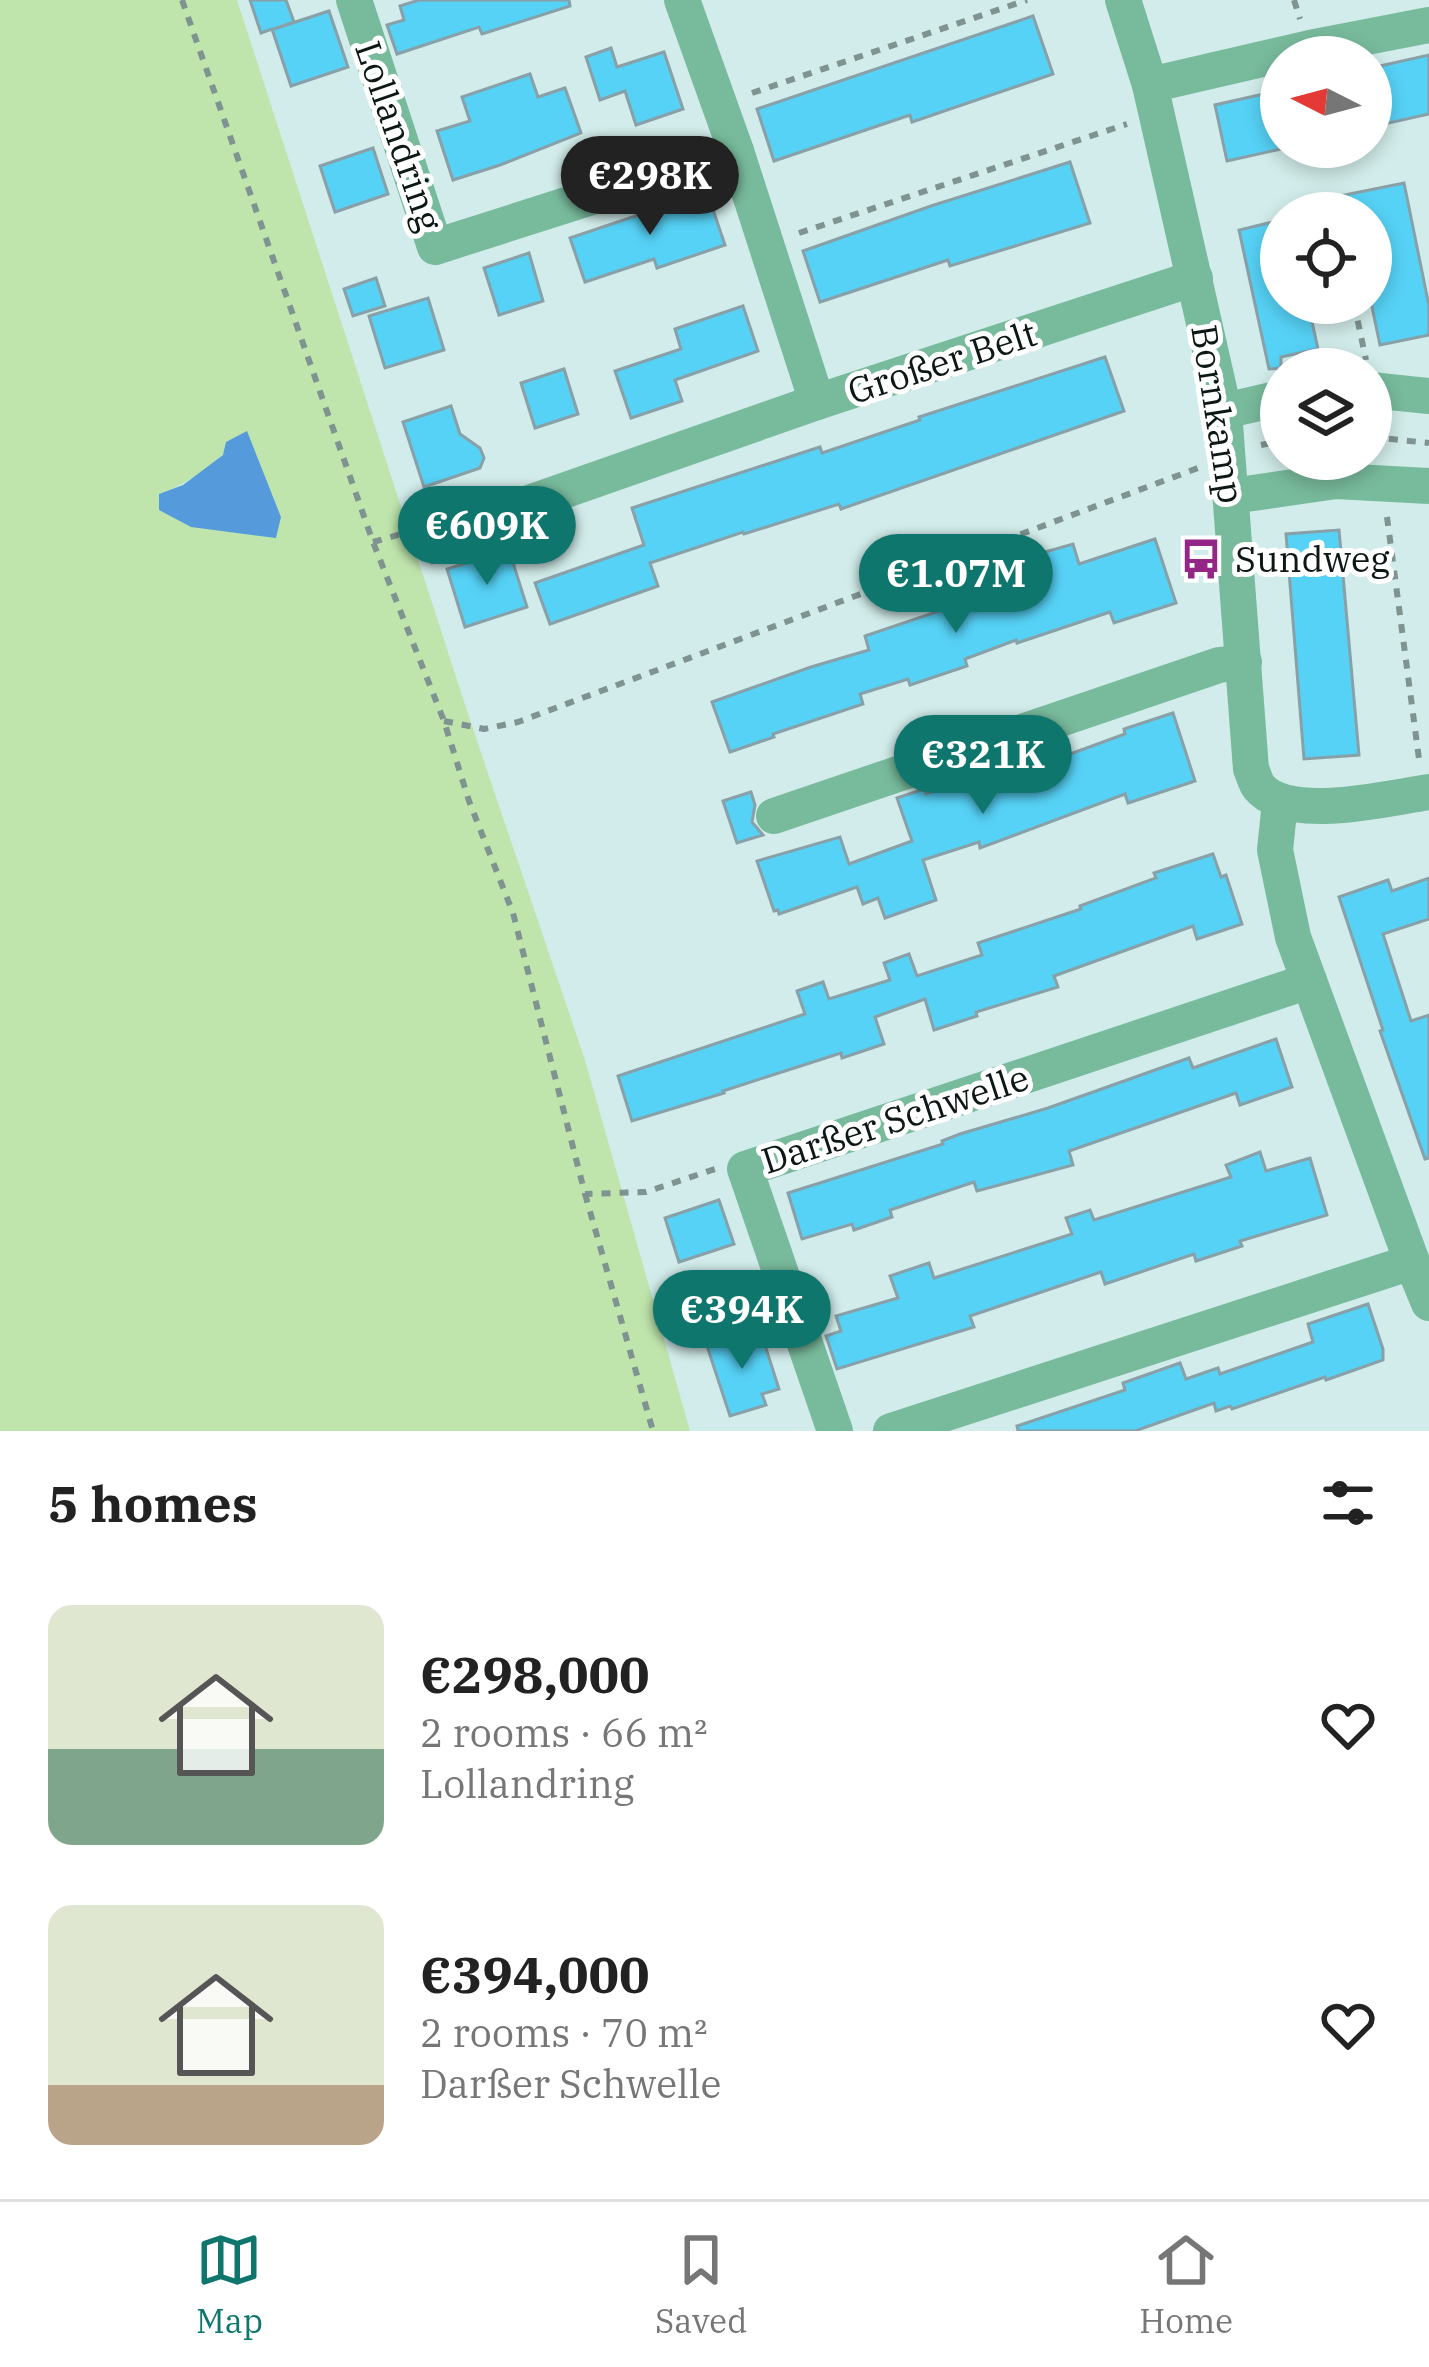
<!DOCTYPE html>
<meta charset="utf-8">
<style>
body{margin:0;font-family:"IBM Plex Serif",serif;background:#f6f6f6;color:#222;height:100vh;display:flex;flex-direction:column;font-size:45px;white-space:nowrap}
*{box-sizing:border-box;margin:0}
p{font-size:39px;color:#767676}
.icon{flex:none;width:66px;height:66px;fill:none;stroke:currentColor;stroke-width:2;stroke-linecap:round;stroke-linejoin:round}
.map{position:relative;height:1431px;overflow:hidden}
.drawer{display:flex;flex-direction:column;background:#fff;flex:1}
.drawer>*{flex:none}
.needle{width:78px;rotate:276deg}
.tools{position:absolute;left:1260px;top:36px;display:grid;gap:24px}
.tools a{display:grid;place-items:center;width:132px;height:132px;border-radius:50%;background:#fff;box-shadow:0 6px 18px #0003;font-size:60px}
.price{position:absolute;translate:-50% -102px;padding:0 27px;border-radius:42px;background:#0f766e;color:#fff;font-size:39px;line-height:78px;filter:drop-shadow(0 3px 6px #0008)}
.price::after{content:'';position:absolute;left:50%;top:72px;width:36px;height:27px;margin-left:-18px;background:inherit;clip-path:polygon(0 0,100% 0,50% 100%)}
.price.selected{background:#222;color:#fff}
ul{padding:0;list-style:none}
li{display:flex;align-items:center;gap:36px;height:300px;padding:0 48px}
li span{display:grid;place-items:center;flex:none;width:336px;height:240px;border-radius:24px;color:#555}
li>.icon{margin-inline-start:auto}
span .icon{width:144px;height:144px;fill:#fffc;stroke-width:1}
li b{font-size:51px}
h2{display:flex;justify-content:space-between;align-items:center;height:144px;padding:0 48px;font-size:51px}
.menu{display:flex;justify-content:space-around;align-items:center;height:168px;border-top:3px solid #e0e0e0;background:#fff;font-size:33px;color:#767676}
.menu a{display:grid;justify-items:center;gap:6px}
.menu .selected{color:#0f766e}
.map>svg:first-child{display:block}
.green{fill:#bfe5ad;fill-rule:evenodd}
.water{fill:#559ada}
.building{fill:#56d2f6;stroke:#88a0a8;stroke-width:3}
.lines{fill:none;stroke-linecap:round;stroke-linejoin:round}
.path{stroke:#7f9391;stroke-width:6;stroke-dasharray:9 9;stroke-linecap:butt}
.minor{stroke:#78ba9c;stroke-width:36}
.labels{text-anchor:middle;stroke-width:10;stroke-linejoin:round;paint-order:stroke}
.street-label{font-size:36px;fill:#0d1716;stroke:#fff}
.poi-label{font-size:36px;fill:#0d1716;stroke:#fff;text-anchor:start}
</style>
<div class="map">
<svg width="1429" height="1431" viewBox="0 0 1429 1431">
<rect width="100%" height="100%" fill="#d1ecea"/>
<path class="green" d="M0,0H237L469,717L585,1060L690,1431H0ZM247,432L281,517L159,494C194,482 220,458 247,432Z"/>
<polygon class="water" points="247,431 281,517 276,538 191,527 159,510 159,494 183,485 223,455 226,442"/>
<g class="building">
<polygon points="250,0 286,0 294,22 274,29 329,11 348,67 291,86 272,29 261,33"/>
<polygon points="419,0 569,0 570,6 482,34 479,27 397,54 387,25 404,20 400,6"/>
<polygon points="1033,16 1053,74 912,122 910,115 774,161 757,109"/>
<polygon points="611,48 617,67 664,52 683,109 636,125 625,91 600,100 586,57"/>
<polygon points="1429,55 1429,114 1371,127 1371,68"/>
<polygon points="530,74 538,97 565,88 581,133 500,165 453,180 437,131 470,121 462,97"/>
<polygon points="1277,91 1281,108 1281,149 1227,161 1215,105"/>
<polygon points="373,148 388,194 335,212 320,166"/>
<polygon points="1070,162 1090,223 950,266 948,260 820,302 803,251 931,206"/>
<polygon points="1404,183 1429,306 1429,335 1380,345 1371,302 1371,213 1321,213 1320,200"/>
<polygon points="707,192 725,245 657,268 654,259 585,282 570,238"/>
<polygon points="1281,220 1281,303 1308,303 1318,349 1281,357 1281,368 1269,369 1239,230"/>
<polygon points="529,253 543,301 499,315 484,268"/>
<polygon points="376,278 385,306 353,316 344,289"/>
<polygon points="428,298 444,350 385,368 369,316"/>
<polygon points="743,306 758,351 675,380 682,401 631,418 615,371 681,349 675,329"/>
<polygon points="1105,357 1124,411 841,509 839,504 744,534 743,532 650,563 658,586 550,624 535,583 644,545 632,508 820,447 822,453 920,420 919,417"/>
<polygon points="564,369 578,414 535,428 521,383"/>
<polygon points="451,406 460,434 480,448 484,458 480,468 424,487 403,422"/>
<polygon points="458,526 465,553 432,563 424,536"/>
<polygon points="1339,530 1359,755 1304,759 1286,534"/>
<polygon points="1155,539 1176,603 1114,623 1110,612 1017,643 1016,640 965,659 967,666 910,685 908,679 860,694 863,704 773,734 774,737 730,752 712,702 811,667 869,650 865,636 960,604 955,589 1047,557 1045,552 1073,544 1079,564"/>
<polygon points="509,550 527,607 465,627 447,569"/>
<polygon points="1173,713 1195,781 1128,803 1125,794 980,848 979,842 923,860 936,900 885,918 878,898 863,904 857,887 779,914 778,910 774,911 757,861 840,837 849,864 912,841 897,798 924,789 926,794 1059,750 1062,757 1125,734 1124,729"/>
<polygon points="751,792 755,805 752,822 763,835 737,843 723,801"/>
<polygon points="1213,854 1221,877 1226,875 1242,924 1197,939 1193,926 1054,976 1058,987 976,1012 977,1016 934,1030 925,999 875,1017 884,1044 842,1058 841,1053 723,1091 724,1093 632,1121 618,1076 805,1014 797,991 823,982 829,999 890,980 884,963 909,954 917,976 982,955 978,943 1081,909 1080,906 1156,878 1154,873"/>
<polygon points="1429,878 1429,919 1383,934 1411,1021 1429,1015 1429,1158 1425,1159 1380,1031 1383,1030 1339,897 1388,880 1392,891"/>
<polygon points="1276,1039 1292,1087 1240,1105 1236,1093 1069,1151 1073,1165 977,1191 974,1182 890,1210 892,1217 854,1230 852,1224 802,1239 788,1193 943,1144 942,1141 960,1134 1048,1108 1189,1058 1193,1068"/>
<polygon points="1260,1152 1266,1171 1310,1158 1327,1215 1240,1241 1242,1246 1196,1261 1194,1254 1105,1284 1101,1272 970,1316 974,1327 837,1369 826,1336 841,1331 836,1316 898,1298 890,1276 929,1263 934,1278 1072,1234 1066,1218 1090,1210 1094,1220 1231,1177 1226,1165"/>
<polygon points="719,1200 734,1244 679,1262 665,1218"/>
<polygon points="1368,1304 1383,1349 1383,1360 1326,1380 1325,1377 1232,1409 1230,1406 1216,1411 1214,1403 1135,1431 1018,1431 1017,1426 1125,1390 1123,1383 1180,1363 1186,1379 1218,1368 1220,1374 1313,1342 1308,1324"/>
<polygon points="734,1330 739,1347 763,1339 779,1389 762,1394 766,1405 730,1416 705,1340"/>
</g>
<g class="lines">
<g class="path">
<polyline points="182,0 373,542 444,721 469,801 513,913 585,1194 646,1192 715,1169"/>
<polyline points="1294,0 1300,19"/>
<polyline points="752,93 1027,0"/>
<polyline points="1332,199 1335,213"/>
<polyline points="799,233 1127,124"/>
<polyline points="1354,303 1366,360"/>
<polyline points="1371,437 1429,443"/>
<polyline points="1261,445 1281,441"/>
<polyline points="1387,517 1419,759"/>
<polyline points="373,542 450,520"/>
<polyline points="444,721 484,729 518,722 1198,468"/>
<polyline points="585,1194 653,1431"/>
</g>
<g class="minor">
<polyline points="354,0 435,247 736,151"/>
<polyline points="682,0 736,151 817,402"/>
<path d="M1123,0L1150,85L1224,411L1251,769C1254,775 1255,782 1259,787C1289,823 1387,798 1429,792"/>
<polyline points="1150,85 1310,48 1429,25"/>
<polyline points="1371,390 1429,396"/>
<polyline points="1224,411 1281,398"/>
<polyline points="1232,496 1336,481 1429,486"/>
<polyline points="483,519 817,402 1195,278"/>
<polyline points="1280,802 1275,850 1293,937 1412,1262 1429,1303"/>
<polyline points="774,816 1219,665 1244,662"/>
<polyline points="835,1431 745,1169 1309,981"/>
<polyline points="891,1431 1412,1262"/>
</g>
</g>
<defs>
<g id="bus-bare" transform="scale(3.24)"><path d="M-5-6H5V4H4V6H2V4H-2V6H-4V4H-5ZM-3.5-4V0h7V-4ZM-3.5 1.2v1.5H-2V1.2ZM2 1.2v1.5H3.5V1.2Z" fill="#942687" stroke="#fff" stroke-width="2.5" paint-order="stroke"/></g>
</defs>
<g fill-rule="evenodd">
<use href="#bus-bare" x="1201" y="559"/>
</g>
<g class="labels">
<g class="street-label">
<text transform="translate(399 136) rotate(71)" y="13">Lollandring</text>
<text transform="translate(942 362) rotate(-18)" y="13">Großer Belt</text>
<text transform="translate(1218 414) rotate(81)" y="13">Bornkamp</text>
<text transform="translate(895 1119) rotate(-18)" y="13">Darßer Schwelle</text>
</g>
<g class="poi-label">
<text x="1235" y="572">Sundweg</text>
</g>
</g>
</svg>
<div class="tools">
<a><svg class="needle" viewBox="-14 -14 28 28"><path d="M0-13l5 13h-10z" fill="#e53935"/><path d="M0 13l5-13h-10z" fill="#767676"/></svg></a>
<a><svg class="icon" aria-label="locate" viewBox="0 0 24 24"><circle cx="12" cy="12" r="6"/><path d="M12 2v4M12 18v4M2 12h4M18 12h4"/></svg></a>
<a><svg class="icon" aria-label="layers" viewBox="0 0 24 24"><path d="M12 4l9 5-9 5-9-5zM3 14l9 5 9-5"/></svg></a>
</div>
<b class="price selected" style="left:650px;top:238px">€298K</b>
<b class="price" style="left:487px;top:588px">€609K</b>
<b class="price" style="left:956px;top:636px">€1.07M</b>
<b class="price" style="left:983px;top:817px">€321K</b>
<b class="price" style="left:742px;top:1372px">€394K</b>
</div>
<section class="drawer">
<h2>5 homes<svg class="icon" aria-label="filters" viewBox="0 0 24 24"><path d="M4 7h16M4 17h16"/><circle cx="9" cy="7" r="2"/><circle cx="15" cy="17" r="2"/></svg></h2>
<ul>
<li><span style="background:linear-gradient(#dfe7d0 60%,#7fa58c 0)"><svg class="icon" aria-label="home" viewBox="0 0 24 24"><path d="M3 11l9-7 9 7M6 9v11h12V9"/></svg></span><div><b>€298,000</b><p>2 rooms · 66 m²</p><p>Lollandring</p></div><svg class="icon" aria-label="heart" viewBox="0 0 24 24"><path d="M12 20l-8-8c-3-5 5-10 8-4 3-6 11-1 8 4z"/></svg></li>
<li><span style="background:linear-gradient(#dfe7d0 75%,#b9a48a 0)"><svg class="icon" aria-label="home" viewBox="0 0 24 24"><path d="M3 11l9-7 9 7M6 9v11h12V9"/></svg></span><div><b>€394,000</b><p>2 rooms · 70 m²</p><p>Darßer Schwelle</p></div><svg class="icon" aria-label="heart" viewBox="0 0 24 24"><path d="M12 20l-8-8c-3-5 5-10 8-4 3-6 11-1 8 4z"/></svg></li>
</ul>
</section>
<nav class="menu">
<a class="selected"><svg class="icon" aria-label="map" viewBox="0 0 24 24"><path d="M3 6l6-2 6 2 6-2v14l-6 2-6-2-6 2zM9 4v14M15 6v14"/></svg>Map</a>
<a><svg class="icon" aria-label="saved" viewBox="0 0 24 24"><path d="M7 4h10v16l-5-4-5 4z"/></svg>Saved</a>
<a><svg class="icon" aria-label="home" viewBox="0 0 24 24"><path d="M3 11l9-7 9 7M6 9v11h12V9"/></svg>Home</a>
</nav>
